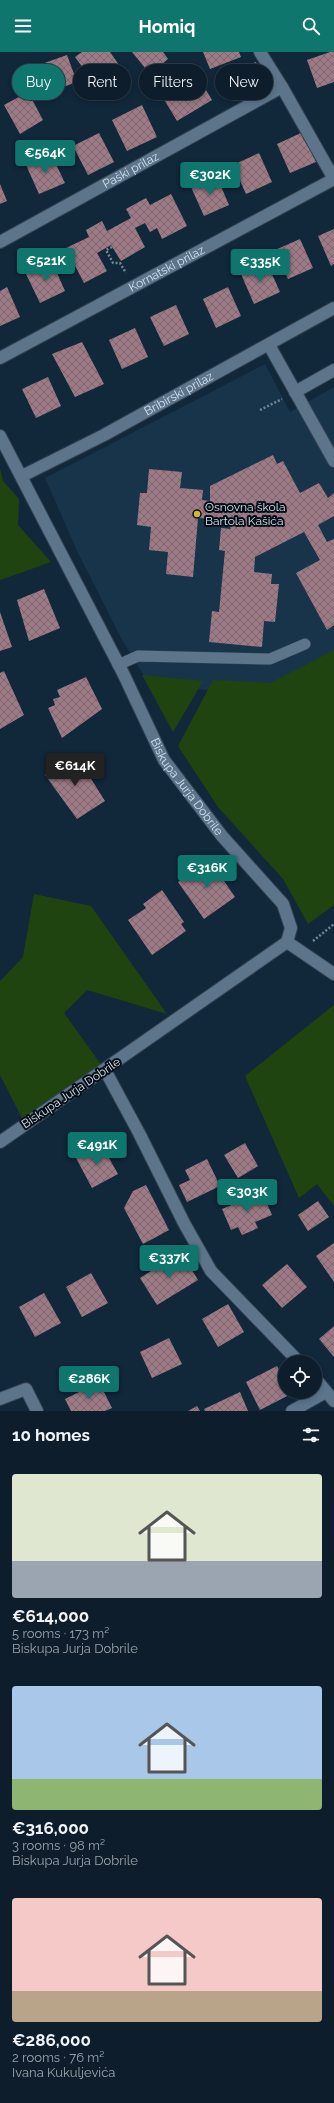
<!DOCTYPE html>
<meta charset="utf-8">
<style>
body{margin:0;font-family:Raleway,sans-serif;background:#162634;color:#f1f3f6;height:100vh;display:flex;flex-direction:column;font-size:15px;white-space:nowrap}
*{box-sizing:border-box;margin:0}
p{font-size:13px;color:#9aa2a9}
.icon{flex:none;width:22px;height:22px;fill:none;stroke:currentColor;stroke-width:2;stroke-linecap:round;stroke-linejoin:round}
.map{position:relative;height:1359px;overflow:hidden}
.sheet{display:flex;flex-direction:column;background:#0d1d2c;flex:1}
.sheet>*{flex:none}
.guide{position:absolute;left:12px;top:12px;width:310px;height:36px;display:flex;gap:8px}
.controls{position:absolute;left:278px;top:1303px;display:grid;gap:8px}
.controls a{display:grid;place-items:center;width:44px;height:44px;border-radius:50%;background:#0d1d2c;box-shadow:0 2px 6px #0003,0 0 0 1px #2d3b48;font-size:20px}
.price{position:absolute;translate:-50% -34px;padding:0 9px;border-radius:4px;background:#0f766e;color:#fff;font-size:13px;line-height:26px;filter:drop-shadow(0 1px 2px #0008)}
.price::after{content:'';position:absolute;left:50%;top:24px;width:12px;height:9px;margin-left:-6px;background:inherit;clip-path:polygon(0 0,100% 0,50% 100%)}
.price.active{background:#222;color:#fff}
ul{padding:0;list-style:none}
li{display:grid;align-content:center;gap:8px;height:212px;padding:0 12px}
li span{display:grid;place-items:center;height:124px;border-radius:4px;color:#555}
li>.icon{margin-inline-start:auto}
span .icon{width:72px;height:72px;fill:#fffc;stroke-width:1}
li b{font-size:17px}
h2{display:flex;justify-content:space-between;align-items:center;height:48px;padding:0 12px;font-size:17px}
.pill{padding:0 14px;border-radius:18px;background:#0d1d2c;box-shadow:0 2px 6px #0003,0 0 0 1px #2d3b48;font-size:14px;line-height:36px}
.pill.active{background:#0f766e;color:#fff}
header{display:flex;justify-content:space-between;align-items:center;height:52px;padding:0 12px;background:#0f766e;color:#fff;font-size:18px;font-weight:700}
.map>svg:first-child{display:block}
.built{fill:#18344b}
.green{fill:#204410}
.building{fill:url(#building-cross-hatch)}
.lines{fill:none;stroke-linecap:round;stroke-linejoin:round}
.lane-casing{stroke:#334151;stroke-width:12}
.street-casing{stroke:#334151;stroke-width:14}
.path{stroke:#758797;stroke-width:2.5;stroke-dasharray:2 2;stroke-linecap:butt}
.lane{stroke:#5c758b;stroke-width:11}
.street{stroke:#5c758b;stroke-width:12}
.poi-dot{fill:#d5b534;stroke:#060f18;stroke-width:1.5}
.labels{text-anchor:middle;stroke-width:4;stroke-linejoin:round;paint-order:stroke}
.street-label{font-size:12px;fill:#d3e0ed;stroke:#060f18}
.poi-label{font-size:12px;fill:#d3e0ed;stroke:#060f18;text-anchor:start}
</style>
<header><svg class="icon" aria-label="menu" viewBox="0 0 24 24"><path d="M4 6h16M4 12h16M4 18h16"/></svg>Homiq<svg class="icon" aria-label="search" viewBox="0 0 24 24"><circle cx="10" cy="10" r="6"/><path d="M15 15l6 6"/></svg></header>
<div class="map">
<svg width="334" height="1359" viewBox="0 0 334 1359">
<defs>
<pattern id="building-cross-hatch" width="8" height="8" patternUnits="userSpaceOnUse"><rect width="8" height="8" fill="#9d7a85"/><path d="M0 0l8 8M0 8l8-8" fill="none" stroke="#7c676f"/></pattern>
</defs>
<rect width="100%" height="100%" fill="#11273a"/>
<polygon class="built" points="265,312 290,360 334,335 334,613 282,646 149,632 122,588 77,499 45,426"/>
<g class="green">
<polygon points="0,416 3,429 19,447 18,473 51,510 0,528"/>
<polygon points="334,598 334,853 308,872 283,827 218,755 178,694 213,628 271,631"/>
<polygon points="142,623 203,629 173,680"/>
<polygon points="34,842 91,854 167,962 87,938 64,961 105,1018 25,1072 0,1023 0,929 23,905"/>
<polygon points="334,953 334,1154 317,1132 299,1146 245,1024"/>
</g>
<g class="building">
<polygon points="82,0 110,0 119,13 94,31 75,5"/>
<polygon points="132,0 163,0 168,7 150,22"/>
<polygon points="203,0 239,0 241,5 210,17"/>
<polygon points="330,0 334,0 334,30 317,36 307,8"/>
<polygon points="67,3 77,30 46,41 36,14"/>
<polygon points="256,10 266,38 235,49 225,22"/>
<polygon points="197,23 212,48 177,69 162,44"/>
<polygon points="28,40 43,68 20,82 4,53"/>
<polygon points="142,53 157,85 127,99 112,68"/>
<polygon points="303,80 316,110 290,121 277,92"/>
<polygon points="99,81 114,110 88,123 73,94"/>
<polygon points="259,101 272,130 246,142 233,113"/>
<polygon points="51,102 65,131 39,142 26,113"/>
<polygon points="216,123 229,153 204,164 191,135"/>
<polygon points="0,132 7,149 0,152"/>
<polygon points="171,142 187,174 162,187 157,176 150,180 145,171 135,176 145,195 121,209 111,193 97,201 107,219 84,231 66,196 89,185 86,178 102,169 107,179 131,166 126,157 146,146 150,153"/>
<polygon points="334,177 334,212 331,214 318,184"/>
<polygon points="300,187 313,216 288,227 275,198"/>
<polygon points="52,210 65,239 40,251 26,222"/>
<polygon points="267,211 280,240 254,252 241,222"/>
<polygon points="7,235 20,265 0,274 0,239"/>
<polygon points="228,235 241,264 216,276 203,247"/>
<polygon points="176,253 189,282 164,294 150,265"/>
<polygon points="135,276 148,305 122,317 109,288"/>
<polygon points="82,290 104,332 75,345 52,302"/>
<polygon points="48,325 61,354 36,366 22,337"/>
<polygon points="273,403 277,412 283,409 300,441 319,431 328,446 334,441 334,464 318,473 327,490 334,487 334,573 327,578 296,521 320,508 304,480 255,505 254,520 272,522 271,532 279,532 275,570 264,569 262,595 209,590 212,559 219,560 225,499 219,498 221,476 231,477 227,468 198,466 193,525 166,522 168,500 149,498 151,475 137,473 140,441 147,441 149,417 182,420 180,436 203,438 202,448 210,449 210,434"/>
<polygon points="44,537 60,576 29,589 17,548"/>
<polygon points="0,560 12,595 0,599"/>
<polygon points="4,619 24,663 0,677 0,621"/>
<polygon points="86,625 102,657 62,686 48,656 55,653 53,647 60,645 57,638"/>
<polygon points="76,703 105,749 77,767 45,723"/>
<polygon points="209,807 235,845 204,867 178,830"/>
<polygon points="162,838 184,870 181,872 186,879 152,903 128,868 146,856 143,852"/>
<polygon points="245,1091 258,1114 238,1126 224,1103"/>
<polygon points="101,1092 118,1122 92,1136 76,1106"/>
<polygon points="207,1107 220,1134 187,1150 179,1133 190,1128 185,1118"/>
<polygon points="146,1133 169,1178 143,1192 124,1156 133,1139"/>
<polygon points="262,1140 272,1163 255,1170 258,1176 242,1183 238,1175 231,1178 222,1157"/>
<polygon points="318,1149 329,1165 308,1179 298,1163"/>
<polygon points="334,1191 334,1230 316,1204"/>
<polygon points="181,1200 198,1228 157,1253 140,1226"/>
<polygon points="287,1212 307,1235 282,1256 262,1233"/>
<polygon points="91,1221 108,1251 82,1265 66,1235"/>
<polygon points="44,1241 61,1271 35,1285 19,1255"/>
<polygon points="228,1252 244,1280 218,1295 202,1267"/>
<polygon points="334,1274 334,1305 319,1287"/>
<polygon points="169,1286 182,1312 152,1326 140,1300"/>
<polygon points="277,1314 285,1329 285,1340 291,1342 260,1358 246,1330"/>
<polygon points="99,1330 112,1356 105,1359 71,1359 65,1347"/>
<polygon points="240,1340 248,1359 205,1359 204,1357"/>
<polygon points="197,1354 200,1359 188,1359"/>
</g>
<g class="lines">
<g class="lane-casing">
<polyline id="lane" points="118,613 138,604 270,607 305,592"/>
</g>
<g class="street-casing">
<g id="street">
<polyline points="260,0 282,35 334,127"/>
<path id="s1" d="M0,190L282,35"/>
<polyline points="269,293 334,409"/>
<path id="s2" d="M0,306L334,127"/>
<polyline points="295,340 334,318"/>
<path id="s3" d="M0,384L123,621L164,708L222,784L283,852L291,876L287,890L0,1090"/>
<path id="s4" d="M22,424L104,383L334,256"/>
<polyline points="287,890 334,922"/>
<polyline points="105,1018 139,1081 184,1171 211,1219 299,1310"/>
<polyline points="315,1326 334,1349"/>
<polyline points="0,1347 26,1337 37,1359"/>
<polyline points="292,1359 326,1340"/>
</g>
</g>
<g class="path">
<polyline points="112,195 106,198 113,211 120,211 126,221"/>
<polyline points="260,358 282,347"/>
<polyline points="313,889 334,872"/>
</g>
<use href="#lane" class="lane"/>
<use href="#street" class="street"/>
</g>
<circle class="poi-dot" cx="197" cy="462" r="4"/>
<g class="labels">
<g class="street-label">
<text dy="4" stroke="none"><textPath href="#s1" startOffset="149">Paški prilaz</textPath></text>
<text dy="4" stroke="none"><textPath href="#s2" startOffset="189">Kornatski prilaz</textPath></text>
<text dy="4" stroke="none"><textPath href="#s4" startOffset="177">Bribirski prilaz</textPath></text>
<text dy="4" stroke="none"><textPath href="#s3" startOffset="398">Biskupa Jurja Dobrile</textPath></text>
<text transform="translate(71 1041) rotate(-34)" y="4">Biskupa Jurja Dobrile</text>
</g>
<g class="poi-label">
<text x="205" y="459">Osnovna škola<tspan x="205" dy="14">Bartola Kašića</tspan></text>
</g>
</g>
</svg>
<div class="controls">
<a><svg class="icon" aria-label="locate" viewBox="0 0 24 24"><circle cx="12" cy="12" r="6"/><path d="M12 2v4M12 18v4M2 12h4M18 12h4"/></svg></a>
</div>
<b class="price" style="left:45px;top:122px">€564K</b>
<b class="price" style="left:210px;top:144px">€302K</b>
<b class="price" style="left:46px;top:230px">€521K</b>
<b class="price" style="left:260px;top:231px">€335K</b>
<b class="price active" style="left:75px;top:735px">€614K</b>
<b class="price" style="left:207px;top:837px">€316K</b>
<b class="price" style="left:97px;top:1114px">€491K</b>
<b class="price" style="left:247px;top:1161px">€303K</b>
<b class="price" style="left:169px;top:1227px">€337K</b>
<b class="price" style="left:89px;top:1348px">€286K</b>
<div class="guide">
<a class="pill active">Buy</a>
<a class="pill">Rent</a>
<a class="pill">Filters</a>
<a class="pill">New</a>
</div>
</div>
<section class="sheet">
<h2>10 homes<svg class="icon" aria-label="filters" viewBox="0 0 24 24"><path d="M4 7h16M4 17h16"/><circle cx="9" cy="7" r="2"/><circle cx="15" cy="17" r="2"/></svg></h2>
<ul>
<li><span style="background:linear-gradient(#dfe7d0 70%,#9aa5b1 0)"><svg class="icon" aria-label="home" viewBox="0 0 24 24"><path d="M3 11l9-7 9 7M6 9v11h12V9"/></svg></span><div><b>€614,000</b><p>5 rooms · 173 m²</p><p>Biskupa Jurja Dobrile</p></div></li>
<li><span style="background:linear-gradient(#a9c7e8 75%,#8fb573 0)"><svg class="icon" aria-label="home" viewBox="0 0 24 24"><path d="M3 11l9-7 9 7M6 9v11h12V9"/></svg></span><div><b>€316,000</b><p>3 rooms · 98 m²</p><p>Biskupa Jurja Dobrile</p></div></li>
<li><span style="background:linear-gradient(#f6c9c9 75%,#b9a48a 0)"><svg class="icon" aria-label="home" viewBox="0 0 24 24"><path d="M3 11l9-7 9 7M6 9v11h12V9"/></svg></span><div><b>€286,000</b><p>2 rooms · 76 m²</p><p>Ivana Kukuljevića</p></div></li>
</ul>
</section>
